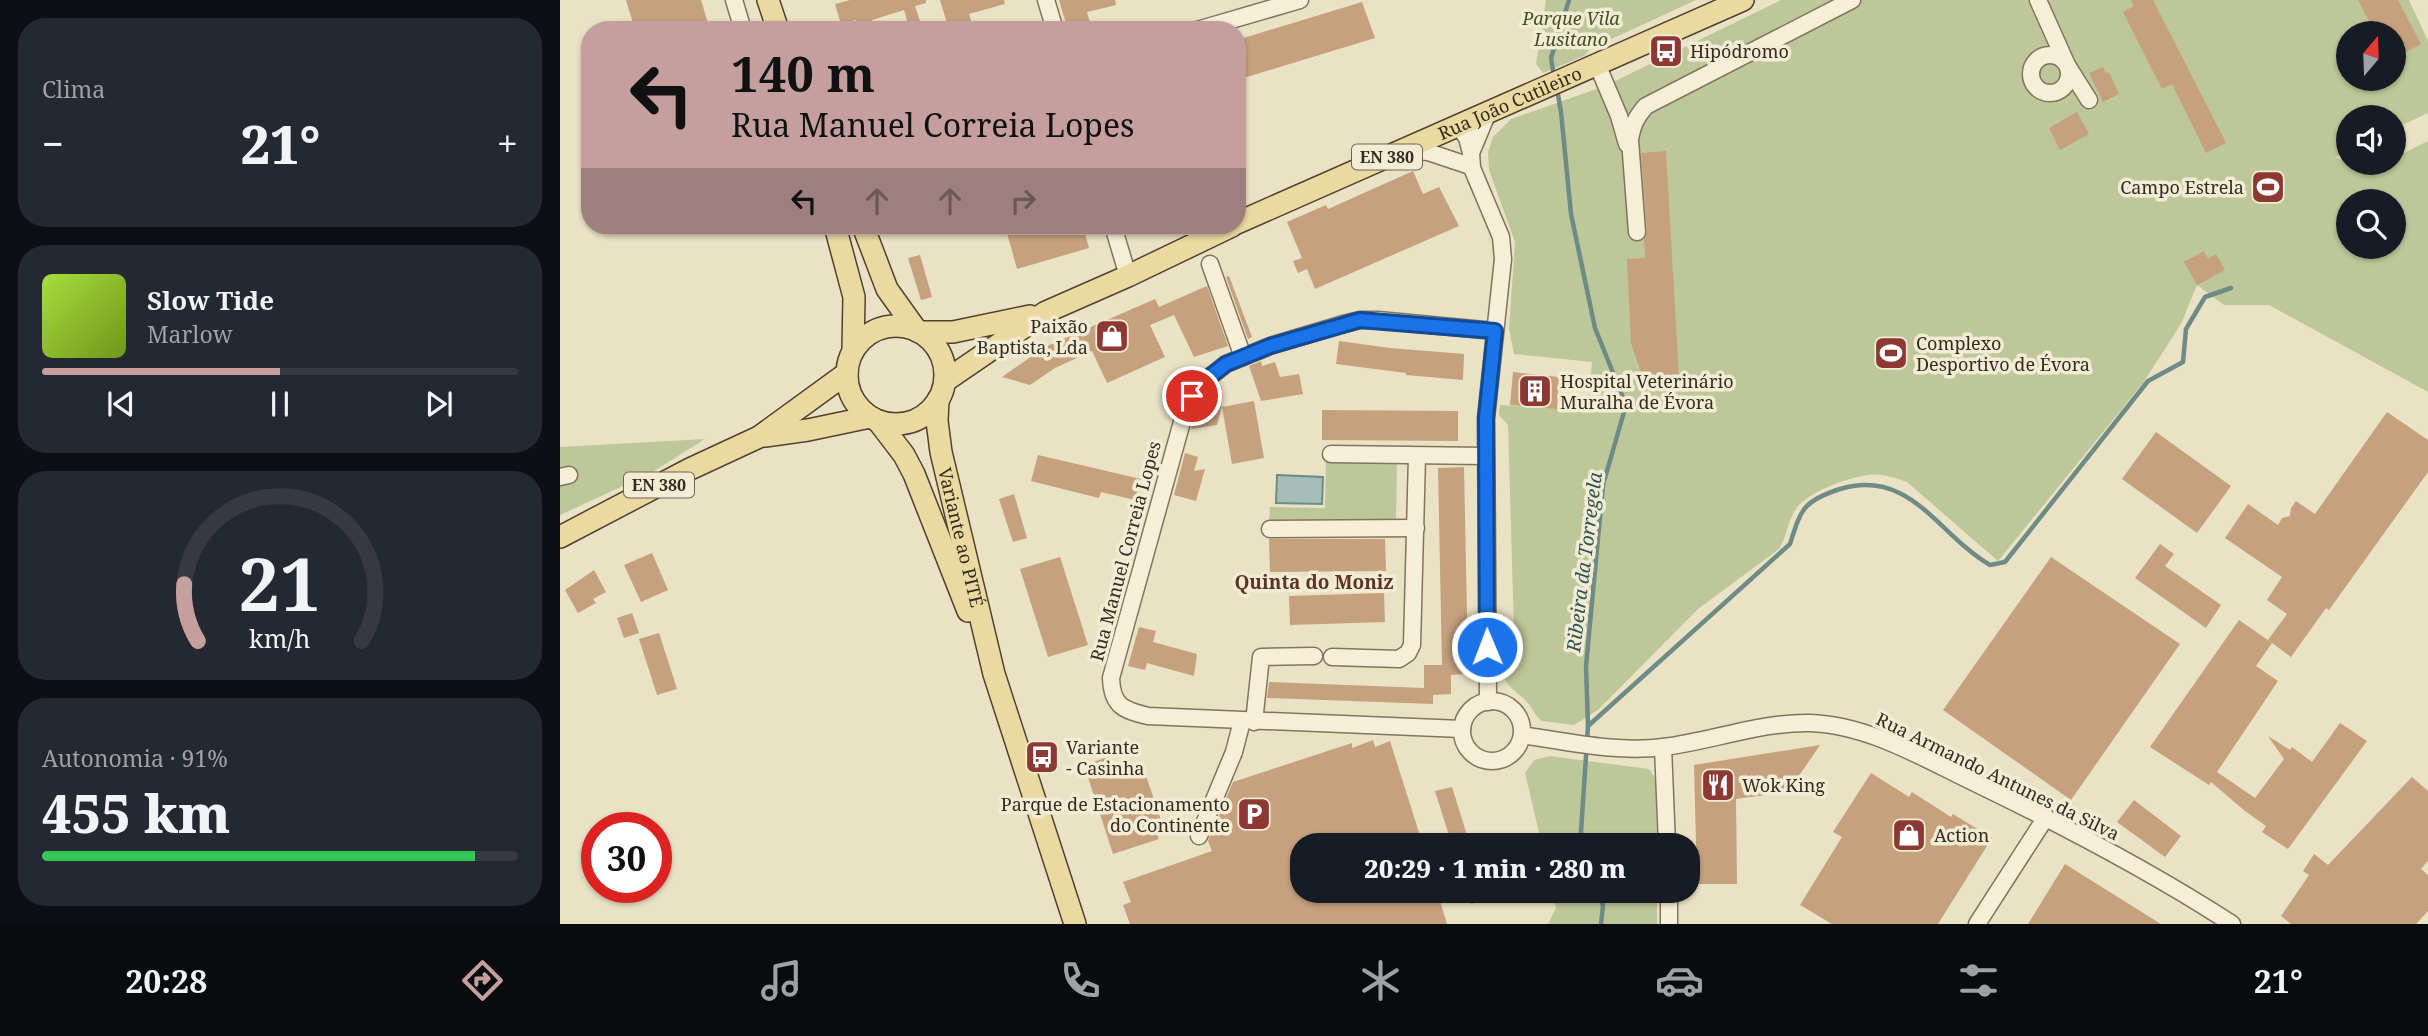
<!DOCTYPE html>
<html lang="pt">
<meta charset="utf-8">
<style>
body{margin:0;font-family:"Noto Serif",serif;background:#242831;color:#f1f3f6;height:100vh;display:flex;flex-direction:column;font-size:26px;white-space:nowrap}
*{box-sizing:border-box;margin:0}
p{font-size:23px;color:#9ea1a6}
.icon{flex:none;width:38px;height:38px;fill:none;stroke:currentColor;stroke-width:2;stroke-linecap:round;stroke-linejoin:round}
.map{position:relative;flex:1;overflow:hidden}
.sheet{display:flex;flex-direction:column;gap:18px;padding:18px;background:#0d0f14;width:560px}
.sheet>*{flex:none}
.top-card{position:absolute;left:21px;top:21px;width:665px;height:214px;border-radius:28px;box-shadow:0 2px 5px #0004;background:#c49f9e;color:#111;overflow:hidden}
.needle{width:46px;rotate:19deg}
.tools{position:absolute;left:1776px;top:21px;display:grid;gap:14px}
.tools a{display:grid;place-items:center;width:70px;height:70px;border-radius:50%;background:#171b24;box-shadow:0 2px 5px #0004;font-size:35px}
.speed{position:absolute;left:21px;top:812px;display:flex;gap:14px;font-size:35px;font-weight:700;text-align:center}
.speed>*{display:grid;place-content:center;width:91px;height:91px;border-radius:50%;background:#171b24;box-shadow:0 2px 5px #0004;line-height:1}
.speed .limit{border:10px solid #d22;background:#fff;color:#111}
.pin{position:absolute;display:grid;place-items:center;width:60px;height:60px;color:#fff;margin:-30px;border:4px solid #fff;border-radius:50%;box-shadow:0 2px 7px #0007}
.me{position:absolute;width:77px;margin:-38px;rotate:359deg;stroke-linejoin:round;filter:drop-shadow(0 0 5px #0008)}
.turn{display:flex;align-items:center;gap:24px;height:147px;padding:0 35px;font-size:32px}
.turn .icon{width:91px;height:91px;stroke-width:2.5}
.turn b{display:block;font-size:49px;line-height:60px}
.lanes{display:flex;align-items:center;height:66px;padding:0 35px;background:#0003;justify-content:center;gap:35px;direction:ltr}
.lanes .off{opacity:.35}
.big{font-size:52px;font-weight:800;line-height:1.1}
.sheet .widget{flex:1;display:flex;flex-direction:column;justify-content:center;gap:10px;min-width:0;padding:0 24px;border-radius:28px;background:#242831}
.sheet .dial{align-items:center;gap:0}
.dial svg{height:182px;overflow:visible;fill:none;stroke:#363941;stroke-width:7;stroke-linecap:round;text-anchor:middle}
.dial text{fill:#f1f3f6;stroke:none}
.song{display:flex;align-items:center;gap:21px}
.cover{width:84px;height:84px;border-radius:10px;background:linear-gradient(135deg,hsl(80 70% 55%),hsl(80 70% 35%))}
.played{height:7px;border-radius:4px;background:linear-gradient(90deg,#c49f9e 50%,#363941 50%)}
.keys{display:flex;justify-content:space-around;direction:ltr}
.heat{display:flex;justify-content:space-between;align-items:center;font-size:38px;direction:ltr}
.charge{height:10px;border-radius:5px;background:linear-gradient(90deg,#34c759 91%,#363941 0)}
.trip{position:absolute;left:730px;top:833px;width:410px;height:70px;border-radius:28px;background:#171b24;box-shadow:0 2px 5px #0004;font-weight:800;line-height:70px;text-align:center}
.dock{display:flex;height:112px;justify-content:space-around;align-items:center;background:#090b0e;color:#9ea1a6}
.dock .icon{width:49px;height:49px}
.dock .current{color:#c49f9e}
.dock b{font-size:32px;color:#f1f3f6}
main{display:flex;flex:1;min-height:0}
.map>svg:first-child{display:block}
.green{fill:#bec79a;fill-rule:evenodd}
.water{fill:#a6beb9;stroke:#6e8b86;stroke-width:2}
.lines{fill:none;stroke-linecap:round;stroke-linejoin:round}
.stream{stroke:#6e8b86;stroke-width:4.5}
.building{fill:#c5a17e}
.minor-casing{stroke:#83745d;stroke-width:19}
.major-casing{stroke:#514230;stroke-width:24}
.minor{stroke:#f6efd7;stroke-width:16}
.major{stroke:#ead9a0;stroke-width:21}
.route-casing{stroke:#114b97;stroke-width:18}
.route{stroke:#1a73e8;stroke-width:12}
.labels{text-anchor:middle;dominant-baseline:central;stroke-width:7;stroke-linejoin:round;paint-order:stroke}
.shield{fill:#f2ecd4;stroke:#6e6555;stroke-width:2}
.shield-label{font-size:16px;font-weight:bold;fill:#352b1f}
.park-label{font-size:18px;font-style:italic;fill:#424f28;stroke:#f2ecd4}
.poi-label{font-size:18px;fill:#352b1f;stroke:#f2ecd4;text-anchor:start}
.street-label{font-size:18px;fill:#352b1f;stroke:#f2ecd4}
.water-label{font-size:19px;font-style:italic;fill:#305353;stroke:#f2ecd4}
.neighbourhood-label{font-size:19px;font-weight:bold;fill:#5d3323;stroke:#f2ecd4}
</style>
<main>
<section class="sheet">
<div class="widget"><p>Clima</p>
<div class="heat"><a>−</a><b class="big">21°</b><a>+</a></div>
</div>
<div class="widget">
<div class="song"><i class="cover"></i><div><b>Slow Tide</b><p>Marlow</p></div></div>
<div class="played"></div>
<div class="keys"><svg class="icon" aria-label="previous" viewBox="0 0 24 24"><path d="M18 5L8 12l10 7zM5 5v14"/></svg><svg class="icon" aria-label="pause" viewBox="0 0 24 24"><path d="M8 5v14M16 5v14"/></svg><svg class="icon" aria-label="next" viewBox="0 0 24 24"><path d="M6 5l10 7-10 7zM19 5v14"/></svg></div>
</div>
<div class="widget dial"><svg viewBox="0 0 100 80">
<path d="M14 69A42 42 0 1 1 86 69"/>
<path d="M14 69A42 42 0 0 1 8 44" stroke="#c49f9e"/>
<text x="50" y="56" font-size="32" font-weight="700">21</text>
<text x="50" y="72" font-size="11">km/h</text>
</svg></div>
<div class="widget"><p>Autonomia · 91%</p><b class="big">455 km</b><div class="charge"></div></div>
</section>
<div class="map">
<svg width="1868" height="924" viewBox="0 0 1868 924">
<rect width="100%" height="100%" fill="#eae2c5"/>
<g class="green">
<path d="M986 0H1136L1030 49 1024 56 983 73 976 64Z"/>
<path d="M1221 0H1849L1868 41V113L1834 129V117H1788V151L1775 157 1805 174 1826 163H1834V158L1868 141V392L1709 305H1664L1637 285 1621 324 1583 383 1438 561 1347 482C1335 478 1322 473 1309 475 1289 477 1247 492 1236 509 1227 521 1227 537 1219 549L1138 609 1038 710 1014 725 982 721C975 716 973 709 967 702 953 686 934 683 954 660V630L948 425 939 415 940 405 1028 410 1032 362 954 354 949 329 955 242 929 170 928 152 933 137 951 119 1045 86ZM1788 33H1834V79H1788ZM1788 201H1834V247H1788Z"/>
<path d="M145 439 91 473 0 515V447Z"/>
<path d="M766 456 837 458 836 523 709 520 710 507 765 508Z"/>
<path d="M990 756 1089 769 1096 779 1097 845H982L965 773 974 760Z"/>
<path d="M992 891H1097V924H988L996 908Z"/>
</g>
<path class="water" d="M717 475 763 477 762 504 716 503Z"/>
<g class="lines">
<g class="stream">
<path d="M994 77 991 58 1009 0"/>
<path d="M997 89 1001 112 1011 214 1035 328 1064 400V412L1043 485 1026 666 1028 726 1021 832 1025 845"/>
<path d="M1028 726 1230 544C1241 509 1243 501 1280 489 1351 468 1378 535 1430 565L1445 562 1588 381 1623 362 1626 329 1645 297 1671 288"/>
<path d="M1039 891 1043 906 1041 924"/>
</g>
</g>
<g class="building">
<path d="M66 0H141L150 30H75Z"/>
<path d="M290 0H366V3L355 6 360 21 348 24 344 10 312 20 314 30H299L296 20 281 24 275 4Z"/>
<path d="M380 0H444L445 4 409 14 414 30H389Z"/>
<path d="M499 0H555L556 5 527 12 532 30H508Z"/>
<path d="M1571 0H1593L1666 143 1646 153 1612 84 1602 89 1563 12 1574 6Z"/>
<path d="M1798 0H1838L1861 44 1834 58V33H1815Z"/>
<path d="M802 2 815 38 677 80V40Z"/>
<path d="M1543 67 1546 73 1549 72 1559 94 1543 102 1529 73Z"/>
<path d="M1517 112 1529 134 1500 150 1489 128Z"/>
<path d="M1106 151 1119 379 1084 381 1071 343 1067 259 1085 258 1084 239 1087 231 1081 153Z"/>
<path d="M853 171 863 194 879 187 899 226 755 289 747 269 738 273 733 261 742 258 727 222 766 205 768 209Z"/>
<path d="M445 226H523L529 248 457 269Z"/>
<path d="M1644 251 1648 259 1656 254 1665 270 1637 285 1624 262Z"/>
<path d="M360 255 372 297 361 300 348 258Z"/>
<path d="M669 276 692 337 688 339 666 277Z"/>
<path d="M647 286 668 346 634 357 614 315 590 325 605 357 547 383 532 351 495 368 470 385 442 377 485 347 595 299 599 307Z"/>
<path d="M779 341 830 348 904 354 903 380 846 375V373L776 364Z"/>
<path d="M701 361 702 366 715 362 720 377 739 374 743 394 701 401 689 366Z"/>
<path d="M953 372 999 377 997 409 950 405Z"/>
<path d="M694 401 704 458 672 464 662 407Z"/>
<path d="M662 406 657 425 631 429 637 410Z"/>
<path d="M762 410 898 411V441L762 440Z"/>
<path d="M1827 412 1868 440V472L1769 610 1766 608 1731 657 1708 640 1727 614 1707 600 1722 577 1665 538 1688 504 1718 525 1722 518 1730 516 1731 508 1736 501 1755 514Z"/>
<path d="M1596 432 1671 486 1637 533 1562 479Z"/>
<path d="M625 453 638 457 634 471 645 469 636 501 614 495Z"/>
<path d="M478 455 581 479 575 500 541 492 539 498 471 481Z"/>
<path d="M904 467 908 664H904V674L891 675V694L873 695V704L707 698 709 682 864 688V665H882L878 468Z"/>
<path d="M454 494 467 538 453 542 439 499Z"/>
<path d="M709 539H825L826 571 710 572Z"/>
<path d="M1600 544 1614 554 1605 566 1661 605 1646 628 1575 578Z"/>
<path d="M92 553 108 590 81 602 64 565Z"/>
<path d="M500 557 528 645 488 657 460 569Z"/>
<path d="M1491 557 1620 644 1511 800 1383 710Z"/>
<path d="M34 570 46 592 33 599 36 603 18 613 5 590Z"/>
<path d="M824 593 825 622 730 625 729 596Z"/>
<path d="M72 613 79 633 64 638 57 618Z"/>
<path d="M1679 620 1712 643 1696 666 1718 681 1657 772 1695 798 1724 759 1708 736 1730 750 1732 747 1752 762 1780 723 1807 741 1728 849 1702 832 1706 826 1685 811 1651 782 1649 785 1590 747Z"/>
<path d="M579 627 596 631 593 642 637 654 634 676 587 663 585 670 568 666Z"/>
<path d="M99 633 117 689 97 695 79 639Z"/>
<path d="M813 740 815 747 830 741 863 845H742V891H877L887 924H570L563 905 571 902 563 882 652 851 648 841 651 834 659 831 655 824 673 782 792 743V748Z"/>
<path d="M1260 745 1228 792 1176 799 1177 884H1137L1134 765Z"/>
<path d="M548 757 553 774 582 764 601 820 593 822 599 839 553 854 524 765Z"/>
<path d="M1311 773 1349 797 1352 792 1391 817 1393 814 1432 838 1378 924H1272L1240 905 1282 837 1273 832Z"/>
<path d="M1852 777 1868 791V861L1861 869 1868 875V911L1856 924H1731L1721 916 1749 875 1743 871 1754 854 1768 865Z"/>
<path d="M892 787 910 845H892L875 791Z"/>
<path d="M1574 800 1621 836 1605 857 1557 822Z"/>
<path d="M1505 864 1601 924H1468Z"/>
<path d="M907 891H943L944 894 911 904Z"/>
</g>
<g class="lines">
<g class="minor-casing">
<g id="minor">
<path d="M174 0 183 30"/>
<path d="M486 0 495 30"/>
<path d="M1478 0 1507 65 1529 100"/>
<path d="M637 30 740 0"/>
<circle cx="1490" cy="74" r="19"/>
<path d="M1037 64 1059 116 1067 144"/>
<path d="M898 125 907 138 911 153 912 168 941 237 943 259 926 418 928 702"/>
<path d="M845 150 868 152 907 165"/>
<path d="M911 153 928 112"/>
<path d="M553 226 568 276"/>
<path d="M1077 232 1070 140C1072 126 1076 117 1086 106L1292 0"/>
<path d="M650 264 683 357"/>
<path d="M771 454 925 456"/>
<path d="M0 477 9 475"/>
<path d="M710 529 856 528"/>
<path d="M772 657 839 659 848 653 852 645 857 456"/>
<circle cx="932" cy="731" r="30"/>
<path d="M694 722 701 657 754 656"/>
<path d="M902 729 588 716C563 710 552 706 551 678L625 411 632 396 643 382 666 364 710 346 783 324 800 320H818L935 331"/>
<path d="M962 735C1009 742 1057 753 1104 747 1153 741 1200 722 1250 723 1308 725 1361 757 1413 782 1502 825 1589 870 1672 924"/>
<path d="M1103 747 1107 845"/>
<path d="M639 836 674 752 682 721"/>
<path d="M1109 924V891"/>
<path d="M1417 924 1486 817"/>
</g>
</g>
<g class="major-casing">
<g id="major">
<path d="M208 0 218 30"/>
<path id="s1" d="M677 223 1183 0"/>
<path d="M275 226 294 297 293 350"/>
<path d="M303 226 327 289 357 331"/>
<circle cx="336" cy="375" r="49"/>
<path d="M360 332H393L470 316"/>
<path d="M385 381 486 312 568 276 672 226"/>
<path id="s2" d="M378 400 377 421 381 452 434 674 515 924"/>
<path d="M318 421 344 455 354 474 408 611"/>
<path d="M205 436 248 430 310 417"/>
<path d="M0 537 130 469 199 437 287 373"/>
</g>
</g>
<use href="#minor" class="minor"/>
<use href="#major" class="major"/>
</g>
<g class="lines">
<g class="route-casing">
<path id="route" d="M632 396 643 382 666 364 710 346 800 320 935 331 926 418 927 647"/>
</g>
<use href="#route" class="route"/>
</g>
<defs>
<g id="bus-square" transform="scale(1.75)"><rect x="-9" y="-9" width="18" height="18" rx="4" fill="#8d3832" stroke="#f2ecd4"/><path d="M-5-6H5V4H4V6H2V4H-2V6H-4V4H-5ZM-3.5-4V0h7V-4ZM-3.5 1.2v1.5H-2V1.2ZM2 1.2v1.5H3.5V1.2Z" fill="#fff"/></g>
<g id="stadium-square" transform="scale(1.75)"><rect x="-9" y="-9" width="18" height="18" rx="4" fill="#8d3832" stroke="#f2ecd4"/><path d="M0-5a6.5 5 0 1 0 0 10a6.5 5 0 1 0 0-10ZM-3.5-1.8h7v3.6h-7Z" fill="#fff"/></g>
<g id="shop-square" transform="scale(1.75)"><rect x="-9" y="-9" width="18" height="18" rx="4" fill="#8d3832" stroke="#f2ecd4"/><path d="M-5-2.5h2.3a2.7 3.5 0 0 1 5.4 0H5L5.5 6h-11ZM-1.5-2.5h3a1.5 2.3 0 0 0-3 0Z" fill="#fff"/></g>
<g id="building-square" transform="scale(1.75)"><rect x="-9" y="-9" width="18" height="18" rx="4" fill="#8d3832" stroke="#f2ecd4"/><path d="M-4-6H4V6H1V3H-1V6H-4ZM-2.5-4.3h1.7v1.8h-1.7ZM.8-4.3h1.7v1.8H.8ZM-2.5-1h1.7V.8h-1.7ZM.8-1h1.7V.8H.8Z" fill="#fff"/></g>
<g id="restaurant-square" transform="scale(1.75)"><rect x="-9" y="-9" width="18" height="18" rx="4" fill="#8d3832" stroke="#f2ecd4"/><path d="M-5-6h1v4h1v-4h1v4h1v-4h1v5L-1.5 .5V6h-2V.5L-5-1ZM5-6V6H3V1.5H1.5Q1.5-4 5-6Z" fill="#fff"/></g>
<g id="parking-square" transform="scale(1.75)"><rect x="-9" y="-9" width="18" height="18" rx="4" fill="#8d3832" stroke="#f2ecd4"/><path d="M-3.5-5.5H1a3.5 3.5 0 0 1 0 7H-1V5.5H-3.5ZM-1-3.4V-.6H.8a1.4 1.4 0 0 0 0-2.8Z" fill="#fff"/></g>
</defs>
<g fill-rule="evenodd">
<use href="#bus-square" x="1106" y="51"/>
<use href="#stadium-square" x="1708" y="187"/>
<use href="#shop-square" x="552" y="336"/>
<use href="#stadium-square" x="1331" y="353"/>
<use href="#building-square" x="975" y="391"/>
<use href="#bus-square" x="482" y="757"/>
<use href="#restaurant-square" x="1158" y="785"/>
<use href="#parking-square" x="694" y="814"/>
<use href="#shop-square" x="1349" y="835"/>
</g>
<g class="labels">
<g class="shield">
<rect x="792" y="144.5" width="70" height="25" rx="5"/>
<rect x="64" y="472.5" width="70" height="25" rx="5"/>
</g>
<g class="shield-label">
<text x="827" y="157">EN 380</text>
<text x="99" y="485">EN 380</text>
</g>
<g class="park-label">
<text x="1011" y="18">Parque Vila<tspan x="1011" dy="21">Lusitano</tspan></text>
</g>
<g class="poi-label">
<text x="1130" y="51">Hipódromo</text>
<text x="1684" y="187" text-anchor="end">Campo Estrela</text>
<text x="528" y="326" text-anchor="end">Paixão<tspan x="528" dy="21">Baptista, Lda</tspan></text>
<text x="1356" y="343">Complexo<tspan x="1356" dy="21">Desportivo de Évora</tspan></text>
<text x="1000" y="381">Hospital Veterinário<tspan x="1000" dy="21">Muralha de Évora</tspan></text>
<text x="506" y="747">Variante<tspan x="506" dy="21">- Casinha</tspan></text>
<text x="1182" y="785">Wok King</text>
<text x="670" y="804" text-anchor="end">Parque de Estacionamento<tspan x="670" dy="21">do Continente</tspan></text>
<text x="1374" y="835">Action</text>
</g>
<g class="street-label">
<text stroke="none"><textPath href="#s1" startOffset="298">Rua João Cutileiro</textPath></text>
<text stroke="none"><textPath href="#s2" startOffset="140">Variante ao PITÉ</textPath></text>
<text transform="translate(565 551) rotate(-75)">Rua Manuel Correia Lopes</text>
<text transform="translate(1438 776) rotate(26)">Rua Armando Antunes da Silva</text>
</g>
<g class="water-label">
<text transform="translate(1024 562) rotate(-83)">Ribeira da Torregela</text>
</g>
<g class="neighbourhood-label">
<text x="754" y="582">Quinta do Moniz</text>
</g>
</g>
</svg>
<div class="tools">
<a><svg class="needle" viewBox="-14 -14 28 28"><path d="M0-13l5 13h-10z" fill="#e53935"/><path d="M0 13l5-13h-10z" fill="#9ea1a6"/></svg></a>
<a><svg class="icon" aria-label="sound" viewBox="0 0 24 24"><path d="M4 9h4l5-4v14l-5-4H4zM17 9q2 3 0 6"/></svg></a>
<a><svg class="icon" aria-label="search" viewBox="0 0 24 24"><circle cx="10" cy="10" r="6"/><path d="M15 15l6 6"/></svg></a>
</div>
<div class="speed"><div class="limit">30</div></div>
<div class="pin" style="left:632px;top:396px;background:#d93025"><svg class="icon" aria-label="arrive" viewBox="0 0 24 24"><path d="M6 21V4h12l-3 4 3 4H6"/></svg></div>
<svg class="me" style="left:927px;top:647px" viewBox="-20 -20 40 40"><circle r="17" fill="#1a73e8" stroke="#fff" stroke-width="3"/><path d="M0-11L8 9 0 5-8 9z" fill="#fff"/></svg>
<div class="trip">20:29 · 1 min · 280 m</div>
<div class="top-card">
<div class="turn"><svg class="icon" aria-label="left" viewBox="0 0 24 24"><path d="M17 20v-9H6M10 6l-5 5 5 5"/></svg><div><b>140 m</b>Rua Manuel Correia Lopes</div></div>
<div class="lanes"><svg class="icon" aria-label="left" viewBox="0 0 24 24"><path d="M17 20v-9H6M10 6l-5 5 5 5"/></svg><svg class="icon off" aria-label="ahead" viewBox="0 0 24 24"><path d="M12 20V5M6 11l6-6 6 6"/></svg><svg class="icon off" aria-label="ahead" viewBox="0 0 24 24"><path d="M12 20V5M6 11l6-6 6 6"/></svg><svg class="icon off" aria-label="right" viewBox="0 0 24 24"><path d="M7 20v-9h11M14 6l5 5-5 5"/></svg></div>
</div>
</div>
</main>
<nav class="dock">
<b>20:28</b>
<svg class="icon current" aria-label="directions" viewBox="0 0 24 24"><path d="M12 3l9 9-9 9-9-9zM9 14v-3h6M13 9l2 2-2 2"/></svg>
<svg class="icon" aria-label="music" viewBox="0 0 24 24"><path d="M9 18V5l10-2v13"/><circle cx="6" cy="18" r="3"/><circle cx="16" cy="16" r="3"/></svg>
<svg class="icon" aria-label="phone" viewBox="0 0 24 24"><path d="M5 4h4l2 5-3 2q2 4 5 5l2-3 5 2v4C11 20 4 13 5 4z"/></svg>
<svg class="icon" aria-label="climate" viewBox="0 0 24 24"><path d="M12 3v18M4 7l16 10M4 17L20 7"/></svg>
<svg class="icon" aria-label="car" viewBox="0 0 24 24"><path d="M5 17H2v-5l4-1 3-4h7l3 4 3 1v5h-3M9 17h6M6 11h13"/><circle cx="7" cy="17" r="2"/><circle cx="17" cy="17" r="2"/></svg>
<svg class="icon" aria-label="filters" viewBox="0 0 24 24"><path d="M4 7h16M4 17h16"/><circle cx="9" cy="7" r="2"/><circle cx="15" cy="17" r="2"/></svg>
<b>21°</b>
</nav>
